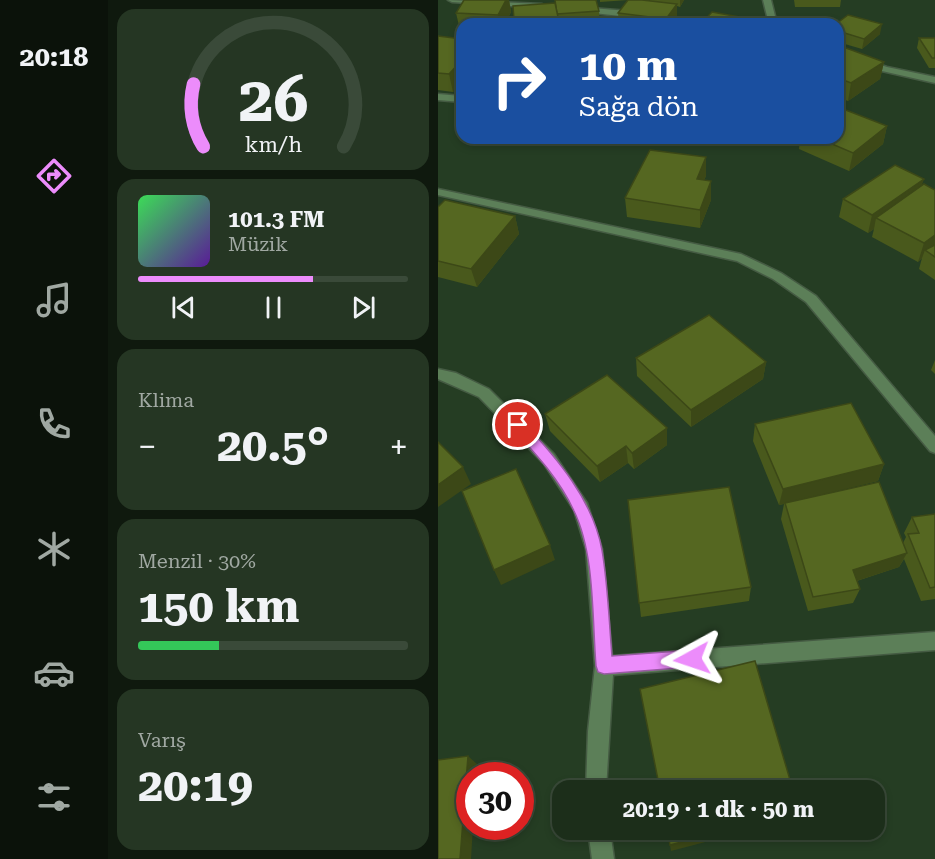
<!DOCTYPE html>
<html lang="tr">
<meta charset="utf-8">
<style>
body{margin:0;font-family:"Roboto Serif",serif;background:#253623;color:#f1f3f6;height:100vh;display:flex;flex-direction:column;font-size:22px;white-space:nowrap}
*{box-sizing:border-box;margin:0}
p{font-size:20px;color:#a0a8a2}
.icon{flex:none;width:33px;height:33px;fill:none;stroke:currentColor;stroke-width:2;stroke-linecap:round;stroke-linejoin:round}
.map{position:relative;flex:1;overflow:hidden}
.drawer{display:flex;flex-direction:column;gap:9px;padding:9px;background:#0f190e;width:330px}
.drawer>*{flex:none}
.guide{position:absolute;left:18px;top:18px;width:388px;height:126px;border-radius:18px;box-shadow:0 3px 9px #0003,0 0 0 2px #3a4a39;background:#1a4fa0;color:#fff;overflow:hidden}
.speed{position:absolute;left:18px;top:762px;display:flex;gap:12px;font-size:30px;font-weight:700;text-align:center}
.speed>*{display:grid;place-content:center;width:78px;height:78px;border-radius:50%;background:#1c2e1a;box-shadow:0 3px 9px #0003,0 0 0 2px #3a4a39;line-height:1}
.speed .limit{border:9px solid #d22;background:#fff;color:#111}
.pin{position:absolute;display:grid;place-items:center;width:51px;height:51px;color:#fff;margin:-26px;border:3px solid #fff;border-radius:50%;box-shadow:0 2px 6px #0007}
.me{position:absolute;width:66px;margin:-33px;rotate:265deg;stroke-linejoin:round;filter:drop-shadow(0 0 4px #0008)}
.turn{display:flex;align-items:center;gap:21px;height:126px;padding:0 24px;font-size:27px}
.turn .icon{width:78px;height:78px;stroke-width:2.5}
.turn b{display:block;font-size:42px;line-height:51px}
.big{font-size:45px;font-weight:700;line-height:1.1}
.drawer .widget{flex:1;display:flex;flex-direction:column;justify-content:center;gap:9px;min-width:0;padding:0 21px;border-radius:18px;background:#253623}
.drawer .dial{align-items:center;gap:0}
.dial svg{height:156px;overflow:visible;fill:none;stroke:#3a4a39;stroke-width:7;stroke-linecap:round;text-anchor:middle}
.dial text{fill:#f1f3f6;stroke:none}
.song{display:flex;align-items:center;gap:18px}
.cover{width:72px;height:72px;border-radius:9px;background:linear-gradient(135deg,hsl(130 70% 55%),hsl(270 70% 35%))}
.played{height:6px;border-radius:3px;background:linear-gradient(90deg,#ec8cfb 65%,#3a4a39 65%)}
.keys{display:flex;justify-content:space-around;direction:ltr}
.heat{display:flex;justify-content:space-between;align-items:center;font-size:33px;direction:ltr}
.charge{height:9px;border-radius:4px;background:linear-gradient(90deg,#34c759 30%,#3a4a39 0)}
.trip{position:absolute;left:114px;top:780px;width:333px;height:60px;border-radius:18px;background:#1c2e1a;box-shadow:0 3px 9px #0003,0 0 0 2px #3a4a39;font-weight:700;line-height:60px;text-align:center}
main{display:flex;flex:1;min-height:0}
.tab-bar{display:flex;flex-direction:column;width:108px;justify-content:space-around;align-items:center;background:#0b120a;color:#a0a8a2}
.tab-bar .icon{width:42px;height:42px}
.tab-bar .selected{color:#ec8cfb}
.tab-bar b{font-size:27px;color:#f1f3f6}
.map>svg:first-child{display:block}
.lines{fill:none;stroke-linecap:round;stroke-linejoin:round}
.minor-casing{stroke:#455b43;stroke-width:3}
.minor{fill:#5c7f58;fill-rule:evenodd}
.wall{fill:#49591c}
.shaded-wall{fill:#3c4817}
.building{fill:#556721;stroke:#3c4817;stroke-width:1.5}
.route{fill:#ec8cfb;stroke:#995ba3;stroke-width:1.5}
</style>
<main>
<nav class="tab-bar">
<b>20:18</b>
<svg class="icon selected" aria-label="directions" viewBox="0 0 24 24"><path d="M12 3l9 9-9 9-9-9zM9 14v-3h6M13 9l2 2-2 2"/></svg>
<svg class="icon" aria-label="music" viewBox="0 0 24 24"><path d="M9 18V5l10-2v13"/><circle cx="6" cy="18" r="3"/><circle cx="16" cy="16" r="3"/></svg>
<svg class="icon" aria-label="phone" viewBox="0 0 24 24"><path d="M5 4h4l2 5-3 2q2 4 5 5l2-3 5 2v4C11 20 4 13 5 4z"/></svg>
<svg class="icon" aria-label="climate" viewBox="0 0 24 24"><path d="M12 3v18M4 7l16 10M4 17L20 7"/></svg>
<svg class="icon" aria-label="car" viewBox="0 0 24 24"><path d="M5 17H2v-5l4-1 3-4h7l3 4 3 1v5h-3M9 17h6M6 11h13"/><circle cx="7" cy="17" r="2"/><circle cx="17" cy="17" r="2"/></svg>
<svg class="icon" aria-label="filters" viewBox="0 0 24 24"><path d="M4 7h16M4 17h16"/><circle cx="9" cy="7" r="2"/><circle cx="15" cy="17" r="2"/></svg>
</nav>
<section class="drawer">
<div class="widget dial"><svg viewBox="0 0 100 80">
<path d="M14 69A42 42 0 1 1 86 69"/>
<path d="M14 69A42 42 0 0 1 9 37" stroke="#ec8cfb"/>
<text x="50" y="56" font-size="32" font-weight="700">26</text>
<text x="50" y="72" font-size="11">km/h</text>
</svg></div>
<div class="widget">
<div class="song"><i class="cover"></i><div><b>101.3 FM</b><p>Müzik</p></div></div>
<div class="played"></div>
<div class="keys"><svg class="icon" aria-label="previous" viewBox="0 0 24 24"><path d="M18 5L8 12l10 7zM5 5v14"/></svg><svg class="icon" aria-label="pause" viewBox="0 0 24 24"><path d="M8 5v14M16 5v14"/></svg><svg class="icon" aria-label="next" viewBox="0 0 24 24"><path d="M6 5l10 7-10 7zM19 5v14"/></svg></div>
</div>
<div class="widget"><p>Klima</p>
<div class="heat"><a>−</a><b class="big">20.5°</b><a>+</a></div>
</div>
<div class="widget"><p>Menzil · 30%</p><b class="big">150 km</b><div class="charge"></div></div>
<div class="widget"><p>Varış</p><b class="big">20:19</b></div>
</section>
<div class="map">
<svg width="497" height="859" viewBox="0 0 497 859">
<rect width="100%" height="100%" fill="#253d23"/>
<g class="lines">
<g class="minor-casing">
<g id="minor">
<path d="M10 0 104 4 108 6 104 8 14 2Z"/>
<path d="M325 0H333L339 24H331Z"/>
<path d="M140 7 204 12 276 24H255L137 11 136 9Z"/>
<path d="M400 51 449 67 497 77V83L444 71 400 57Z"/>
<path d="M0 94 24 96V102L0 100Z"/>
<path d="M0 189 303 254 343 273 378 296 497 436V453L492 451 368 302 335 279 299 261 0 195Z"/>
<path d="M0 369 18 373 51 389 116 454 149 503 164 549 174 656 497 632V650L175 675 168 790H148L150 731 157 666 148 549 136 510 106 464 41 397 0 379Z"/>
<path d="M150 830H172L176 859H154Z"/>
</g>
</g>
<use href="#minor" class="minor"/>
</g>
<g class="wall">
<path d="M26 0H71L73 12 67 24H24V30H22L18 13Z"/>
<path d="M162 0H204L212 1V0H246L242 7 239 6V21L237 24H181L180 13 190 0 162 2Z"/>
<path d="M356 0H403L402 7H357Z"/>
<path d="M75 6 161 11 162 24H121L120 22 121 24H77Z"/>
<path d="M400 24 442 34 424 49 400 42Z"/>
<path d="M0 36 24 39V82L15 92 0 90Z"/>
<path d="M481 38H497V68H491L479 48Z"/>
<path d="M400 45 446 62 442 79 410 101 400 97Z"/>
<path d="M449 126 445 144 411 171 361 149 362 138H400Z"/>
<path d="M268 176 266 180 273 200 262 228 189 217 187 198Z"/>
<path d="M484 185 497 190V280L481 269 484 258 480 262 434 237 436 229 430 233 401 217 405 199Z"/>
<path d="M0 207 77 216 81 234 39 287 0 277Z"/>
<path d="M198 358 328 362 325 379 253 427 199 376Z"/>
<path d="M497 360V374L493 370Z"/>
<path d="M107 414 229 445 196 469 190 463 162 482 112 431Z"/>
<path d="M317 424 446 464 440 481 372 497 465 543 468 537 466 533 474 517 497 514V599L483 601 466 559 461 567 419 581 422 589 415 603 370 611 343 519 346 504 341 505 315 441Z"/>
<path d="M190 500 313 587 311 601 203 617Z"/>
</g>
<g class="shaded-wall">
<path d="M68 0H71L73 12 67 24H62L60 15Z"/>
<path d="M242 0H246L242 7Z"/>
<path d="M239 4V21L237 24H229L228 19Z"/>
<path d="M444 24 442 34 424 49 426 39Z"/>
<path d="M24 60V82L15 92 11 74Z"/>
<path d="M446 62 442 79 410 101 413 83Z"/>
<path d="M449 126 445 144 411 171 415 153Z"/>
<path d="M268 157V176L258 197 259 179Z"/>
<path d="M486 179 480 197 438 218 436 229 430 233 434 215Z"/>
<path d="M273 181V200L262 228V210Z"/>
<path d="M77 216 81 234 39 287 33 269Z"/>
<path d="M497 235V248L487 250 484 258 480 262 486 243Z"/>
<path d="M328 362 325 379 253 427V410Z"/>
<path d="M229 428V445L196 469 194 453Z"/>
<path d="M188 446 190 463 162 482 159 466Z"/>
<path d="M446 464 440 481 341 505 345 489Z"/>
<path d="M25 467 33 484 0 507V485Z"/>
<path d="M112 545 117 560 63 585 56 570Z"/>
<path d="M469 553 461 567 409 584 415 570Z"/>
<path d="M30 756 40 765 39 776H32V826H35L33 859H22Z"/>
<path d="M289 830H313L233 851 232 845Z"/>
</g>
<g class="building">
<path d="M26 0H68L60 15 18 13Z"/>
<path d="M117 0H158L161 11 119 14Z"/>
<path d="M190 0H204L239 4 228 19 180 13Z"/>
<path d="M117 3 120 17 76 20 75 6Z"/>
<path d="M274 12 318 20 314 24H263Z"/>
<path d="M410 15 444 24 426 39 400 31V24H398Z"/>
<path d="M0 36 24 39V60L11 74 0 73Z"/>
<path d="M481 38H497V58H494Z"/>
<path d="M400 45 446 62 413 83 400 78Z"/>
<path d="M400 107 449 126 415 153 380 138H400Z"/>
<path d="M212 150 268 157 259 179 273 181 262 210 187 198Z"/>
<path d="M457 165 486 179 434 215 405 199Z"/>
<path d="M486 184 497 190V235L486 243 438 218Z"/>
<path d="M7 200 77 216 33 269 0 261V207Z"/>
<path d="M497 245V257L487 250Z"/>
<path d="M271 315 328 362 253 410 198 358Z"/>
<path d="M169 375 229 428 194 453 188 446 159 466 107 414Z"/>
<path d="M413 403 446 464 345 489 317 424Z"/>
<path d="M0 442 25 467 0 485Z"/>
<path d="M78 469 112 545 56 570 24 491Z"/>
<path d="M441 482 469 553 415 570 422 589 375 597 347 503Z"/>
<path d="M291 487 313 587 201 603 190 500Z"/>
<path d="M497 514V587L492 588 470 534 481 533 474 517Z"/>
<path d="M317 661 355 790H222L202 689Z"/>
<path d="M30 756 22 859H0V760Z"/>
<path d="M229 830H289L232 845Z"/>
</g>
<path class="route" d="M80 420 85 422C119 458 155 500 164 550 170 585 171 621 174 656L254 650 260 653 263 659 260 665 254 667 166 674 160 672 158 666C154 618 157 554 136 511 122 480 98 454 75 429L73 425Z"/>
</svg>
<div class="speed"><div class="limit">30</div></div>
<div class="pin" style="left:80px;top:425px;background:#d93025"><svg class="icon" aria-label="arrive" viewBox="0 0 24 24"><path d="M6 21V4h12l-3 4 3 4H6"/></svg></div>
<svg class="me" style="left:254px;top:659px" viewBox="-20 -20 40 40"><path d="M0-17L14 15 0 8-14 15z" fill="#ec8cfb" stroke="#fff" stroke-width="4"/></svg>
<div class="trip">20:19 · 1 dk · 50 m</div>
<div class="guide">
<div class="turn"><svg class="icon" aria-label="right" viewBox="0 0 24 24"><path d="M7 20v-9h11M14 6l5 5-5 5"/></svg><div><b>10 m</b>Sağa dön</div></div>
</div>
</div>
</main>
